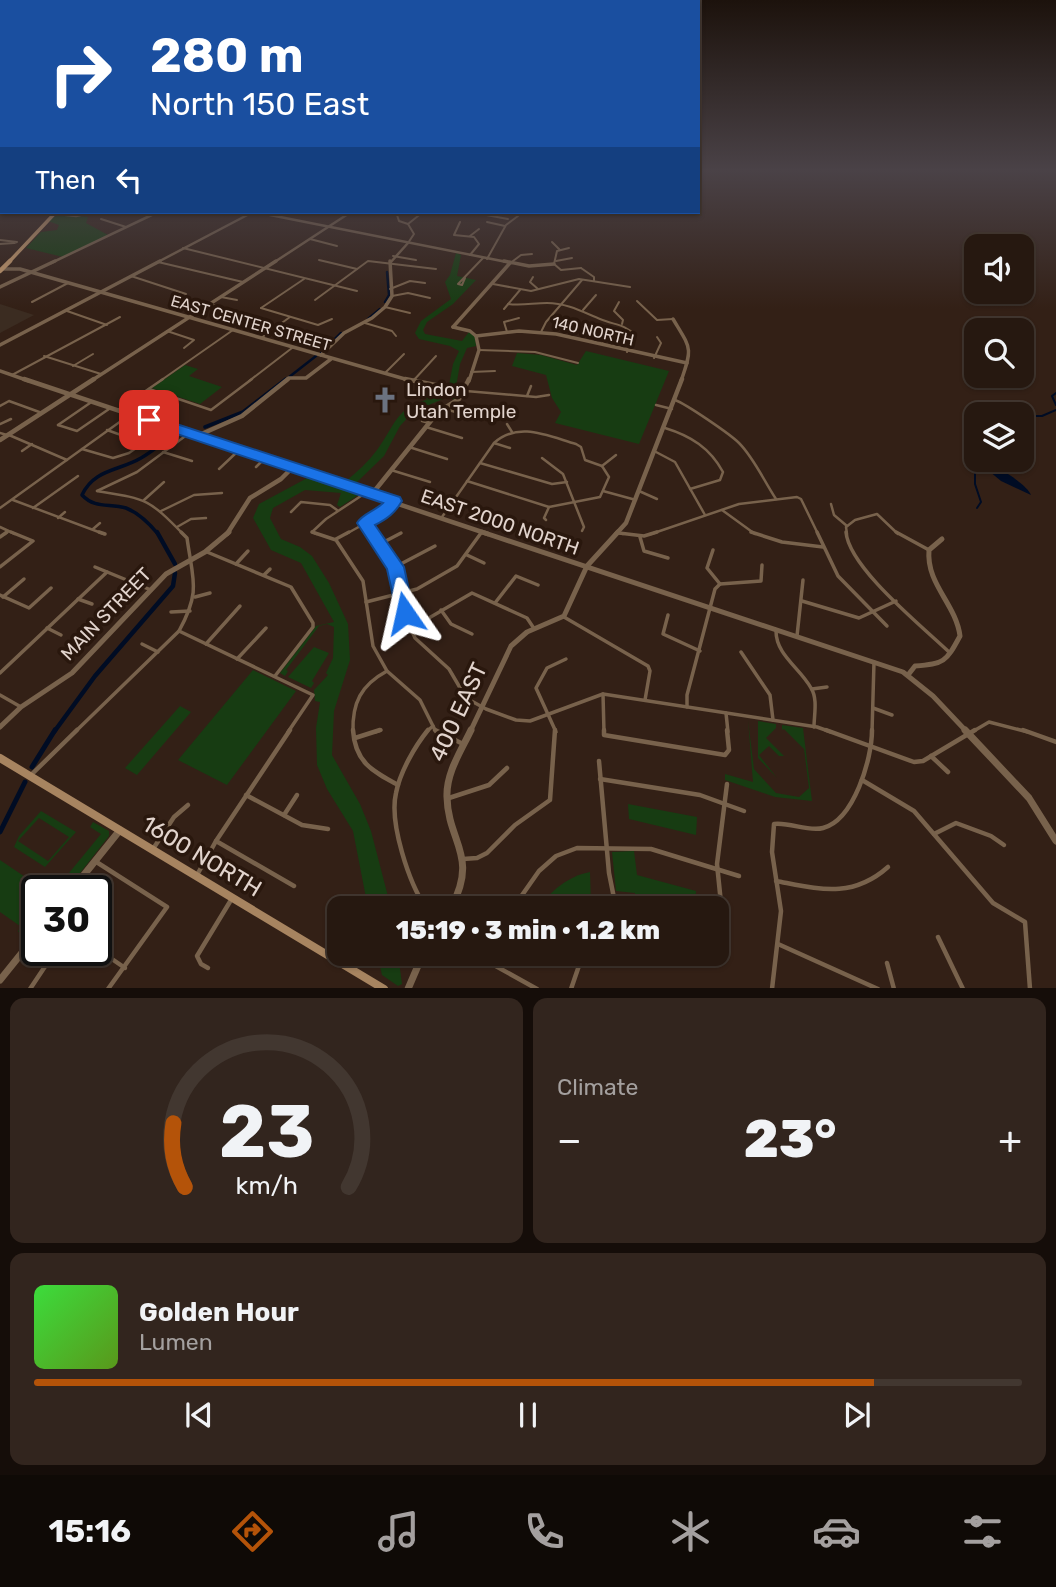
<!DOCTYPE html>
<meta charset="utf-8">
<style>
body{margin:0;font-family:Rubik,sans-serif;background:#32251e;color:#f1f3f6;height:100vh;display:flex;flex-direction:column;font-size:26px;white-space:nowrap}
*{box-sizing:border-box;margin:0}
p{font-size:23px;color:#a4a09f}
.icon{flex:none;width:38px;height:38px;fill:none;stroke:currentColor;stroke-width:2;stroke-linecap:round;stroke-linejoin:round}
.map{position:relative;height:988px;overflow:hidden}
.sheet{display:flex;flex-direction:column;gap:10px;padding:10px;background:#150d09;flex:1}
.sheet>*{flex:none}
.hud{position:absolute;left:0px;top:0px;width:700px;height:214px;box-shadow:0 2px 5px #0004,0 0 0 2px #423730;background:#1a4fa0;color:#fff;overflow:hidden}
.buttons{position:absolute;left:964px;top:234px;display:grid;gap:14px}
.buttons a{display:grid;place-items:center;width:70px;height:70px;border-radius:14px;background:#261810;box-shadow:0 2px 5px #0004,0 0 0 2px #423730;font-size:35px}
.speed{position:absolute;left:21px;top:875px;display:flex;gap:14px;font-size:35px;font-weight:700;text-align:center}
.speed>*{display:grid;place-content:center;width:91px;height:91px;border-radius:50%;background:#261810;box-shadow:0 2px 5px #0004,0 0 0 2px #423730;line-height:1}
.speed .limit{border:4px solid #111;border-radius:10px;background:#fff;color:#111}
.pin{position:absolute;display:grid;place-items:center;width:60px;height:60px;color:#fff;margin:-30px;border-radius:14px;box-shadow:0 4px 10px #0006}
.me{position:absolute;width:77px;margin:-38px;rotate:349deg;stroke-linejoin:round;filter:drop-shadow(0 0 5px #0008)}
.turn{display:flex;align-items:center;gap:24px;height:147px;padding:0 35px;font-size:32px}
.turn .icon{width:91px;height:91px;stroke-width:2.5}
.turn b{display:block;font-size:49px;line-height:60px}
.then{display:flex;align-items:center;height:66px;padding:0 35px;background:#0003;gap:14px;font-size:26px}
.big{font-size:52px;font-weight:800;line-height:1.1}
.sheet .card{flex:1;display:flex;flex-direction:column;justify-content:center;gap:10px;min-width:0;padding:0 24px;border-radius:14px;background:#32251e}
.sheet .dial{align-items:center;gap:0}
.dial svg{height:182px;overflow:visible;fill:none;stroke:#423730;stroke-width:7;stroke-linecap:round;text-anchor:middle}
.dial text{fill:#f1f3f6;stroke:none}
.song{display:flex;align-items:center;gap:21px}
.cover{width:84px;height:84px;border-radius:10px;background:linear-gradient(135deg,hsl(120 70% 55%),hsl(90 70% 35%))}
.played{height:7px;border-radius:4px;background:linear-gradient(90deg,#b45309 85%,#423730 85%)}
.keys{display:flex;justify-content:space-around;direction:ltr}
.heat{display:flex;justify-content:space-between;align-items:center;font-size:38px;direction:ltr}
.sheet .tiles{flex:1;display:grid;gap:10px;grid-template-columns:1fr 1fr}
.card:last-child{grid-column:span 2}
.trip{position:absolute;left:327px;top:896px;width:402px;height:70px;border-radius:14px;background:#261810;box-shadow:0 2px 5px #0004,0 0 0 2px #423730;font-weight:800;line-height:70px;text-align:center}
.menu{display:flex;height:112px;justify-content:space-around;align-items:center;background:#0f0a06;color:#a4a09f}
.menu .icon{width:49px;height:49px}
.menu .selected{color:#b45309}
.menu b{font-size:32px;color:#f1f3f6}
.map>svg:first-child{display:block}
.commercial{fill:#3b2c21}
.green{fill:#173c12;fill-rule:evenodd}
.water{fill:#000c24}
.lines{fill:none;stroke-linecap:round;stroke-linejoin:round}
.stream{stroke:#000c24;stroke-width:2}
.canal-far3{stroke:#000c24;stroke-width:2.5}
.canal-far2{stroke:#000c24;stroke-width:3.5}
.canal-far1{stroke:#000c24;stroke-width:4.5}
.canal{stroke:#000c24;stroke-width:5}
.minor-far3{stroke:#78624c;stroke-width:2}
.minor-far2{stroke:#78624c;stroke-width:2.5}
.minor-far1{stroke:#78624c;stroke-width:3.5}
.minor{stroke:#78624c;stroke-width:4.5}
.tertiary-far4{stroke:#78624c;stroke-width:2.5}
.tertiary-far3{stroke:#78624c;stroke-width:3.5}
.tertiary-far2{stroke:#78624c;stroke-width:4.5}
.tertiary-far1{stroke:#78624c;stroke-width:5}
.tertiary{stroke:#78624c;stroke-width:7}
.secondary{stroke:#a78460;stroke-width:8}
.primary-far1{stroke:#cb9e6f;stroke-width:3.5}
.primary{stroke:#cb9e6f;stroke-width:4.5}
.route{fill:#1a73e8;stroke:#114b97;stroke-width:2}
.labels{text-anchor:middle;dominant-baseline:central;stroke-width:7;stroke-linejoin:round;paint-order:stroke}
.far-street-label{font-size:16px;fill:#e2d4cd;stroke:#29170d}
.poi-label{font-size:19px;fill:#e2d4cd;stroke:#29170d;text-anchor:start}
.street-label{font-size:19px;fill:#e2d4cd;stroke:#29170d}
.near-street-label{font-size:23px;fill:#e2d4cd;stroke:#29170d}
</style>
<div class="map">
<svg width="1056" height="989" viewBox="0 0 1056 989">
<rect width="100%" height="100%" fill="#332016"/>
<path class="commercial" d="M0 304 34 315 0 333Z"/>
<g class="green">
<path d="M59 214 88 217 86 223 108 235 63 257 26 248 41 232 57 230 59 225 48 221Z"/>
<path d="M456 253 461 255 457 276 476 280 453 304 427 322 423 330 425 334 462 341 469 332 475 336 476 346 467 348 460 364 456 387 449 385 453 364 459 351 450 346 419 339 415 333 421 321 451 299 445 282 450 275Z"/>
<path d="M586 351 669 371 639 444 555 423 561 412 552 398 546 375 512 366 517 353 541 355 577 365Z"/>
<path d="M185 365 198 369 189 376 222 387 200 404 152 388Z"/>
<path d="M430 387 437 390 435 396 445 388 462 392 455 400 448 397 414 411 400 426 384 456 355 484 346 481C357 472 368 462 377 450 396 424 396 407 430 399H421V388Z"/>
<path d="M311 476 360 494 340 507 337 505 341 493 305 490 273 508 270 518 281 539 300 547 312 556 329 583 348 624 350 660 334 711 332 755 360 804 371 831 391 908H368L353 831 327 789 317 765 316 728 320 702 315 701 314 690 328 675 326 673 333 658 334 627 327 624 319 626 286 670 288 671 285 676 280 673 316 626 334 622 301 563 271 550 253 518 259 504Z"/>
<path d="M314 647 329 653 312 681 314 683 311 688 288 677Z"/>
<path d="M253 670 296 691 227 785 178 760Z"/>
<path d="M180 706 191 712 137 775 125 768Z"/>
<path d="M748 720 754 769 776 793 799 797 809 788 804 749 784 729 782 730V725L803 728 812 801 775 797 725 780V774L753 782Z"/>
<path d="M758 721 776 724V728L766 738 784 756H779L769 746 759 755 777 778 758 758Z"/>
<path d="M628 804 697 817 696 835 629 819Z"/>
<path d="M41 811 76 832 45 867 14 847 19 836ZM39 818 69 837 48 861 18 841Z"/>
<path d="M93 822 109 831V836L66 891H37V927L30 935 24 931 18 932 20 926 0 912V860L40 887 45 884 55 890 101 834 90 827Z"/>
<path d="M634 851 637 875 696 891 695 908H674L635 900V893L616 891 612 852Z"/>
<path d="M590 872 591 906 588 908H538C551 891 568 876 590 872Z"/>
<path d="M377 954H398L402 984 398 986 382 975Z"/>
</g>
<path class="water" d="M977 461C990 460 1027 484 1031 495L1001 481Z"/>
<g class="lines">
<g class="stream">
<path d="M1056 393 1052 396 1056 405"/>
<path d="M1022 416H1042L1056 410"/>
<path d="M990 464 991 460"/>
<path d="M977 508 981 502 975 484V464L979 463"/>
</g>
<g class="canal-far3">
<path d="M385 302 389 295 387 272"/>
<path d="M368 319 380 309"/>
<path d="M321 353 341 333"/>
<path d="M284 381 316 356"/>
</g>
<g class="canal-far2">
<path d="M205 427 243 412 286 379"/>
<path d="M158 534C149 523 139 513 126 508 109 503 95 509 82 495 94 469 119 471 141 458 154 451 165 440 177 432"/>
</g>
<g class="canal-far1">
<path d="M157 532 175 564"/>
<path d="M54 732 95 676 173 586 175 573"/>
</g>
<g class="canal">
<path d="M32 767 55 730"/>
<path d="M0 832 25 782"/>
</g>
<g class="minor-far3">
<path d="M367 212 378 214"/>
<path d="M396 212 399 221 408 224"/>
<path d="M470 212 508 219"/>
<path d="M101 219 126 227"/>
<path d="M460 222 454 235 474 237 479 244 470 255"/>
<path d="M487 222 505 226"/>
<path d="M408 224 414 234 408 243"/>
<path d="M408 224 423 212"/>
<path d="M470 236 479 229"/>
<path d="M310 239 337 246"/>
<path d="M0 240 17 242 14 243"/>
<path d="M552 242 560 250"/>
<path d="M0 244 14 243"/>
<path d="M183 248 357 291"/>
<path d="M569 248 557 251 554 264 561 270 581 268"/>
<path d="M393 256 416 260"/>
<path d="M487 259 506 225 518 216 513 212"/>
<path d="M319 260 357 269"/>
<path d="M513 261 521 255 532 254"/>
<path d="M556 261 572 258"/>
<path d="M158 262 243 282"/>
<path d="M581 268 594 277V281"/>
<path d="M131 276 186 294"/>
<path d="M533 277 530 282 538 289"/>
<path d="M465 278 462 285 458 284 483 258"/>
<path d="M493 284 531 291 579 279 630 287"/>
<path d="M390 289 410 281 425 283"/>
<path d="M392 296 408 293 430 298"/>
<path d="M221 297 237 300"/>
<path d="M315 300 368 261 436 269"/>
<path d="M637 301 657 320 673 319"/>
<path d="M32 302 68 283"/>
<path d="M619 302 614 311 623 320 622 324"/>
<path d="M210 304 224 309"/>
<path d="M508 304C522 306 533 303 547 303 567 303 583 312 600 319 614 325 625 324 635 335L627 352"/>
<path d="M385 307 410 313"/>
<path d="M261 308 318 325 332 319"/>
<path d="M261 308 304 279"/>
<path d="M504 309 520 290"/>
<path d="M583 310 596 295"/>
<path d="M67 311 107 325"/>
<path d="M365 323 392 331 396 336"/>
<path d="M167 331 194 340 184 348"/>
<path d="M507 332 504 322 519 318"/>
<path d="M541 332 546 322 582 280"/>
<path d="M261 338 290 317"/>
<path d="M603 343 607 335"/>
<path d="M479 350 535 352 578 363"/>
<path d="M44 356 101 374"/>
<path d="M654 358 661 343 657 337"/>
<path d="M73 366 93 354"/>
<path d="M471 372 495 371"/>
<path d="M385 373 404 354"/>
<path d="M12 375 120 317"/>
<path d="M160 381 233 330"/>
<path d="M249 381 292 348"/>
<path d="M413 381 436 356"/>
</g>
<g class="minor-far2">
<path d="M413 381 415 379"/>
<path d="M149 389 211 410 252 379"/>
<path d="M466 391 536 397 549 395"/>
<path d="M527 396 531 386"/>
<path d="M675 400C686 404 730 434 739 443 754 458 764 481 776 499"/>
<path d="M656 405 672 409"/>
<path d="M0 406 9 401 42 413"/>
<path d="M445 409 477 418"/>
<path d="M118 410 163 379"/>
<path d="M422 421 429 423"/>
<path d="M0 424 11 419"/>
<path d="M507 424 512 432"/>
<path d="M58 425 77 431 109 409"/>
<path d="M58 425 90 403"/>
<path d="M426 427 462 438"/>
<path d="M665 428C691 436 710 448 723 472L720 480 690 489"/>
<path d="M107 430 121 435"/>
<path d="M0 433 7 435"/>
<path d="M9 435 67 460"/>
<path d="M494 443 510 448"/>
<path d="M409 447 447 459"/>
<path d="M82 449 113 458 129 453 166 427"/>
<path d="M22 451 32 444"/>
<path d="M163 452 192 461"/>
<path d="M656 452 675 462 705 515"/>
<path d="M542 458 563 474 584 527 582 531"/>
<path d="M480 463 552 484 567 482"/>
<path d="M602 466 616 455"/>
<path d="M256 467 264 459"/>
<path d="M219 469 237 452"/>
<path d="M391 470 430 482"/>
<path d="M467 481 549 507 600 497 609 477 602 466"/>
<path d="M97 491 137 472 188 434"/>
<path d="M97 491C146 499 148 498 183 534"/>
<path d="M603 491 636 500"/>
<path d="M639 491 657 499"/>
<path d="M13 500 104 534"/>
<path d="M144 500 164 482"/>
<path d="M831 504 834 515 847 526"/>
<path d="M0 508 128 416"/>
<path d="M33 508 78 476"/>
<path d="M722 510 755 534"/>
<path d="M161 511 194 495 222 493"/>
<path d="M291 512 301 502 330 505 337 510"/>
<path d="M442 517 494 443C518 421 548 436 576 444L581 447 585 460 602 466"/>
<path d="M58 518 65 512"/>
<path d="M546 520 544 518 549 507"/>
<path d="M365 523 372 534"/>
<path d="M0 527 15 534"/>
<path d="M177 527 191 519 206 518"/>
<path d="M93 529 100 523"/>
<path d="M619 533 623 534"/>
<path d="M5 534 8 531"/>
<path d="M317 534 312 532 326 519 364 494"/>
<path d="M346 534 382 514 392 504"/>
<path d="M651 534 739 504 797 497 801 499 818 534"/>
<path d="M847 534 846 527 855 520 877 514 898 534"/>
</g>
<g class="minor-far1">
<path d="M99 532 105 534"/>
<path d="M312 532 336 540 363 581 373 646 387 671 420 700 436 732"/>
<path d="M371 532 395 567 405 616 415 638 449 669 466 698 486 709 516 720 530 721 603 694 817 727 831 732"/>
<path d="M751 532 782 542 823 547"/>
<path d="M817 532 838 576 887 626"/>
<path d="M846 532C849 568 923 627 950 653"/>
<path d="M896 532 929 550"/>
<path d="M619 533 644 536 657 532"/>
<path d="M0 537 7 532"/>
<path d="M640 537 644 551 668 558"/>
<path d="M336 539 349 532"/>
<path d="M380 544 401 533"/>
<path d="M713 550 707 568 720 584"/>
<path d="M207 552 291 587 313 623V627L275 676"/>
<path d="M467 555 484 563"/>
<path d="M236 564 248 551"/>
<path d="M0 567 33 541 11 532"/>
<path d="M95 567 151 590"/>
<path d="M395 567 435 546"/>
<path d="M264 575 270 569"/>
<path d="M720 584 761 581 762 565"/>
<path d="M0 595 29 608 51 588"/>
<path d="M3 597 24 579"/>
<path d="M195 597 210 593"/>
<path d="M78 599 92 604"/>
<path d="M802 601 859 618 896 601"/>
<path d="M366 602 417 589 457 566 481 533"/>
<path d="M495 603 516 576 538 585"/>
<path d="M441 610 451 624 472 634"/>
<path d="M171 612 190 611"/>
<path d="M668 615 663 634 700 651"/>
<path d="M564 617 648 666 650 671 645 700"/>
<path d="M47 628 61 635"/>
<path d="M410 629 472 593 527 618 533 627"/>
<path d="M179 631 313 695 288 732"/>
<path d="M776 631C776 655 800 668 811 688 818 699 814 715 814 727"/>
<path d="M797 636 803 580"/>
<path d="M142 644 158 652"/>
<path d="M206 644 240 606"/>
<path d="M741 652 770 695 773 720"/>
<path d="M237 659 266 628"/>
<path d="M0 673 107 572"/>
<path d="M812 689 827 687"/>
<path d="M603 694 604 732"/>
<path d="M0 695 21 707"/>
<path d="M687 707V695L715 589 720 584"/>
<path d="M873 708 892 715"/>
<path d="M726 713 728 732"/>
<path d="M75 732 179 631C201 591 193 581 187 538L181 532"/>
<path d="M353 732C352 703 361 685 387 671"/>
<path d="M375 732 381 730"/>
<path d="M426 732 433 726"/>
<path d="M556 732 536 688 547 668 566 659"/>
<path d="M872 732 874 662"/>
<path d="M972 732 989 722 1028 732"/>
</g>
<g class="minor">
<path d="M353 730C355 762 372 771 398 785"/>
<path d="M435 730 463 744"/>
<path d="M604 730V735L725 755 729 750 727 730"/>
<path d="M826 730 914 762 923 761 975 730"/>
<path d="M1023 730 1056 742"/>
<path d="M355 738 380 730"/>
<path d="M931 756 948 772"/>
<path d="M599 761 609 873 616 908"/>
<path d="M31 775 77 730"/>
<path d="M600 779 700 795 744 811"/>
<path d="M862 780 914 811 993 903 1025 922 1030 989"/>
<path d="M246 795 302 825 328 829"/>
<path d="M449 798 489 785 507 768"/>
<path d="M284 815 297 795"/>
<path d="M934 834 956 823 991 836 1004 845"/>
<path d="M216 841 294 886"/>
<path d="M153 849 174 817 188 805"/>
<path d="M463 859 477 858 487 853 515 825 550 800 555 730"/>
<path d="M98 863 167 907 108 989"/>
<path d="M197 875 216 841 290 730"/>
<path d="M776 881C819 889 852 899 888 867"/>
<path d="M426 908C409 883 389 823 396 793 400 772 415 746 428 730"/>
<path d="M513 908 539 871 556 856 577 848 651 849 739 876"/>
<path d="M938 937 963 989"/>
<path d="M778 944 878 989"/>
<path d="M96 948 125 968"/>
<path d="M720 953 722 913 717 864 727 784"/>
<path d="M474 954 537 989"/>
<path d="M887 963 894 989"/>
<path d="M490 964 494 954"/>
<path d="M208 968 201 964 197 956 231 900"/>
<path d="M30 989 56 950"/>
<path d="M571 989 583 954"/>
<path d="M772 989 781 911 772 852 774 824C790 822 808 832 823 828 854 820 872 759 872 730"/>
</g>
<g class="tertiary-far4">
<path d="M39 212 76 216 93 212"/>
<path d="M255 212 512 263"/>
<path d="M51 263 158 212"/>
<path d="M156 263 253 212"/>
<path d="M273 263 351 212"/>
<path d="M390 263 408 243"/>
</g>
<g class="tertiary-far3">
<path d="M504 261 529 266 554 264"/>
<path d="M3 269H20L412 381"/>
<path d="M0 287 55 261"/>
<path d="M673 319C691 349 693 347 681 381"/>
<path d="M453 327 470 331 476 336 519 331 556 334 687 363"/>
<path d="M453 327 510 263"/>
<path d="M0 345 160 261"/>
<path d="M321 355 344 333 372 318 385 307 392 296 390 261"/>
<path d="M0 371 29 381"/>
<path d="M91 381 276 261"/>
<path d="M286 381 289 378H306L331 359"/>
<path d="M469 381 479 350 476 336"/>
</g>
<g class="tertiary-far2">
<path d="M24 379 488 534"/>
<path d="M405 379 466 391"/>
<path d="M197 436 242 416 288 379"/>
<path d="M0 440 94 379"/>
<path d="M372 494 438 412 459 399 469 379"/>
<path d="M227 534 250 498 281 479 293 467"/>
<path d="M616 534 626 523 682 379"/>
</g>
<g class="tertiary-far1">
<path d="M482 532 903 672 933 696 967 732"/>
<path d="M908 675 915 666C944 664 946 662 960 636 956 604 926 584 929 550L942 539"/>
<path d="M0 727 21 707 72 673 166 574 205 552 229 532"/>
<path d="M470 732 511 646 527 632 564 616 587 566 618 532"/>
</g>
<g class="tertiary">
<path d="M965 730 1029 798 1056 841"/>
<path d="M71 891 120 830"/>
<path d="M451 908C479 855 448 843 447 797 446 773 461 751 471 730"/>
<path d="M0 980 37 934"/>
<path d="M408 989 423 954"/>
</g>
<path class="secondary" d="M0 758 384 989"/>
<path class="primary-far1" d="M8 263 56 212"/>
<path class="primary" d="M0 271 10 261"/>
</g>
<linearGradient id="sky" x2="0" y2="1"><stop stop-color="#1c120c"/><stop offset="0.55" stop-color="#4a4247"/><stop offset="1" stop-color="#4a4247" stop-opacity="0"/></linearGradient>
<rect width="1056" height="309" fill="url(#sky)"/>
<path class="route" d="M149 415 400 497 402 501C395 513 387 519 375 525L404 567 414 613 411 619 405 622 398 619 387 569 357 523C362 514 375 511 383 503L144 423 142 420Z"/>
<defs>
<g id="church-bare" transform="scale(2.1)"><path d="M-1.2-6h2.4v3.5h3.3v2.4h-3.3V6h-2.4V-.1h-3.3v-2.4h3.3Z" fill="#6b7280" stroke="#29170d" stroke-width="2.5" paint-order="stroke"/></g>
</defs>
<g fill-rule="evenodd">
<use href="#church-bare" x="385" y="400"/>
</g>
<g class="labels">
<g class="far-street-label">
<text transform="translate(251 323) rotate(16)">EAST CENTER STREET</text>
<text transform="translate(593 331) rotate(13)">140 NORTH</text>
</g>
<g class="poi-label">
<text x="406" y="389">Lindon<tspan x="406" dy="22">Utah Temple</tspan></text>
</g>
<g class="street-label">
<text transform="translate(500 522) rotate(19)">EAST 2000 NORTH</text>
<text transform="translate(106 614) rotate(-46)">MAIN STREET</text>
</g>
<g class="near-street-label">
<text transform="translate(458 712) rotate(-65)">400 EAST</text>
<text transform="translate(202 856) rotate(31)">1600 NORTH</text>
</g>
</g>
</svg>
<div class="buttons">
<a><svg class="icon" aria-label="sound" viewBox="0 0 24 24"><path d="M4 9h4l5-4v14l-5-4H4zM17 9q2 3 0 6"/></svg></a>
<a><svg class="icon" aria-label="search" viewBox="0 0 24 24"><circle cx="10" cy="10" r="6"/><path d="M15 15l6 6"/></svg></a>
<a><svg class="icon" aria-label="layers" viewBox="0 0 24 24"><path d="M12 4l9 5-9 5-9-5zM3 14l9 5 9-5"/></svg></a>
</div>
<div class="speed"><div class="limit">30</div></div>
<div class="pin" style="left:149px;top:420px;background:#d93025"><svg class="icon" aria-label="arrive" viewBox="0 0 24 24"><path d="M6 21V4h12l-3 4 3 4H6"/></svg></div>
<svg class="me" style="left:405px;top:613px" viewBox="-20 -20 40 40"><path d="M0-17L14 15 0 8-14 15z" fill="#1a73e8" stroke="#fff" stroke-width="4"/></svg>
<div class="trip">15:19 · 3 min · 1.2 km</div>
<div class="hud">
<div class="turn"><svg class="icon" aria-label="right" viewBox="0 0 24 24"><path d="M7 20v-9h11M14 6l5 5-5 5"/></svg><div><b>280 m</b>North 150 East</div></div>
<div class="then">Then<svg class="icon" aria-label="left" viewBox="0 0 24 24"><path d="M17 20v-9H6M10 6l-5 5 5 5"/></svg></div>
</div>
</div>
<section class="sheet">
<div class="tiles">
<div class="card dial"><svg viewBox="0 0 100 80">
<path d="M14 69A42 42 0 1 1 86 69"/>
<path d="M14 69A42 42 0 0 1 9 41" stroke="#b45309"/>
<text x="50" y="56" font-size="32" font-weight="700">23</text>
<text x="50" y="72" font-size="11">km/h</text>
</svg></div>
<div class="card"><p>Climate</p>
<div class="heat"><a>−</a><b class="big">23°</b><a>+</a></div>
</div>
<div class="card">
<div class="song"><i class="cover"></i><div><b>Golden Hour</b><p>Lumen</p></div></div>
<div class="played"></div>
<div class="keys"><svg class="icon" aria-label="previous" viewBox="0 0 24 24"><path d="M18 5L8 12l10 7zM5 5v14"/></svg><svg class="icon" aria-label="pause" viewBox="0 0 24 24"><path d="M8 5v14M16 5v14"/></svg><svg class="icon" aria-label="next" viewBox="0 0 24 24"><path d="M6 5l10 7-10 7zM19 5v14"/></svg></div>
</div>
</div>
</section>
<nav class="menu">
<b>15:16</b>
<svg class="icon selected" aria-label="directions" viewBox="0 0 24 24"><path d="M12 3l9 9-9 9-9-9zM9 14v-3h6M13 9l2 2-2 2"/></svg>
<svg class="icon" aria-label="music" viewBox="0 0 24 24"><path d="M9 18V5l10-2v13"/><circle cx="6" cy="18" r="3"/><circle cx="16" cy="16" r="3"/></svg>
<svg class="icon" aria-label="phone" viewBox="0 0 24 24"><path d="M5 4h4l2 5-3 2q2 4 5 5l2-3 5 2v4C11 20 4 13 5 4z"/></svg>
<svg class="icon" aria-label="climate" viewBox="0 0 24 24"><path d="M12 3v18M4 7l16 10M4 17L20 7"/></svg>
<svg class="icon" aria-label="car" viewBox="0 0 24 24"><path d="M5 17H2v-5l4-1 3-4h7l3 4 3 1v5h-3M9 17h6M6 11h13"/><circle cx="7" cy="17" r="2"/><circle cx="17" cy="17" r="2"/></svg>
<svg class="icon" aria-label="filters" viewBox="0 0 24 24"><path d="M4 7h16M4 17h16"/><circle cx="9" cy="7" r="2"/><circle cx="15" cy="17" r="2"/></svg>
</nav>
